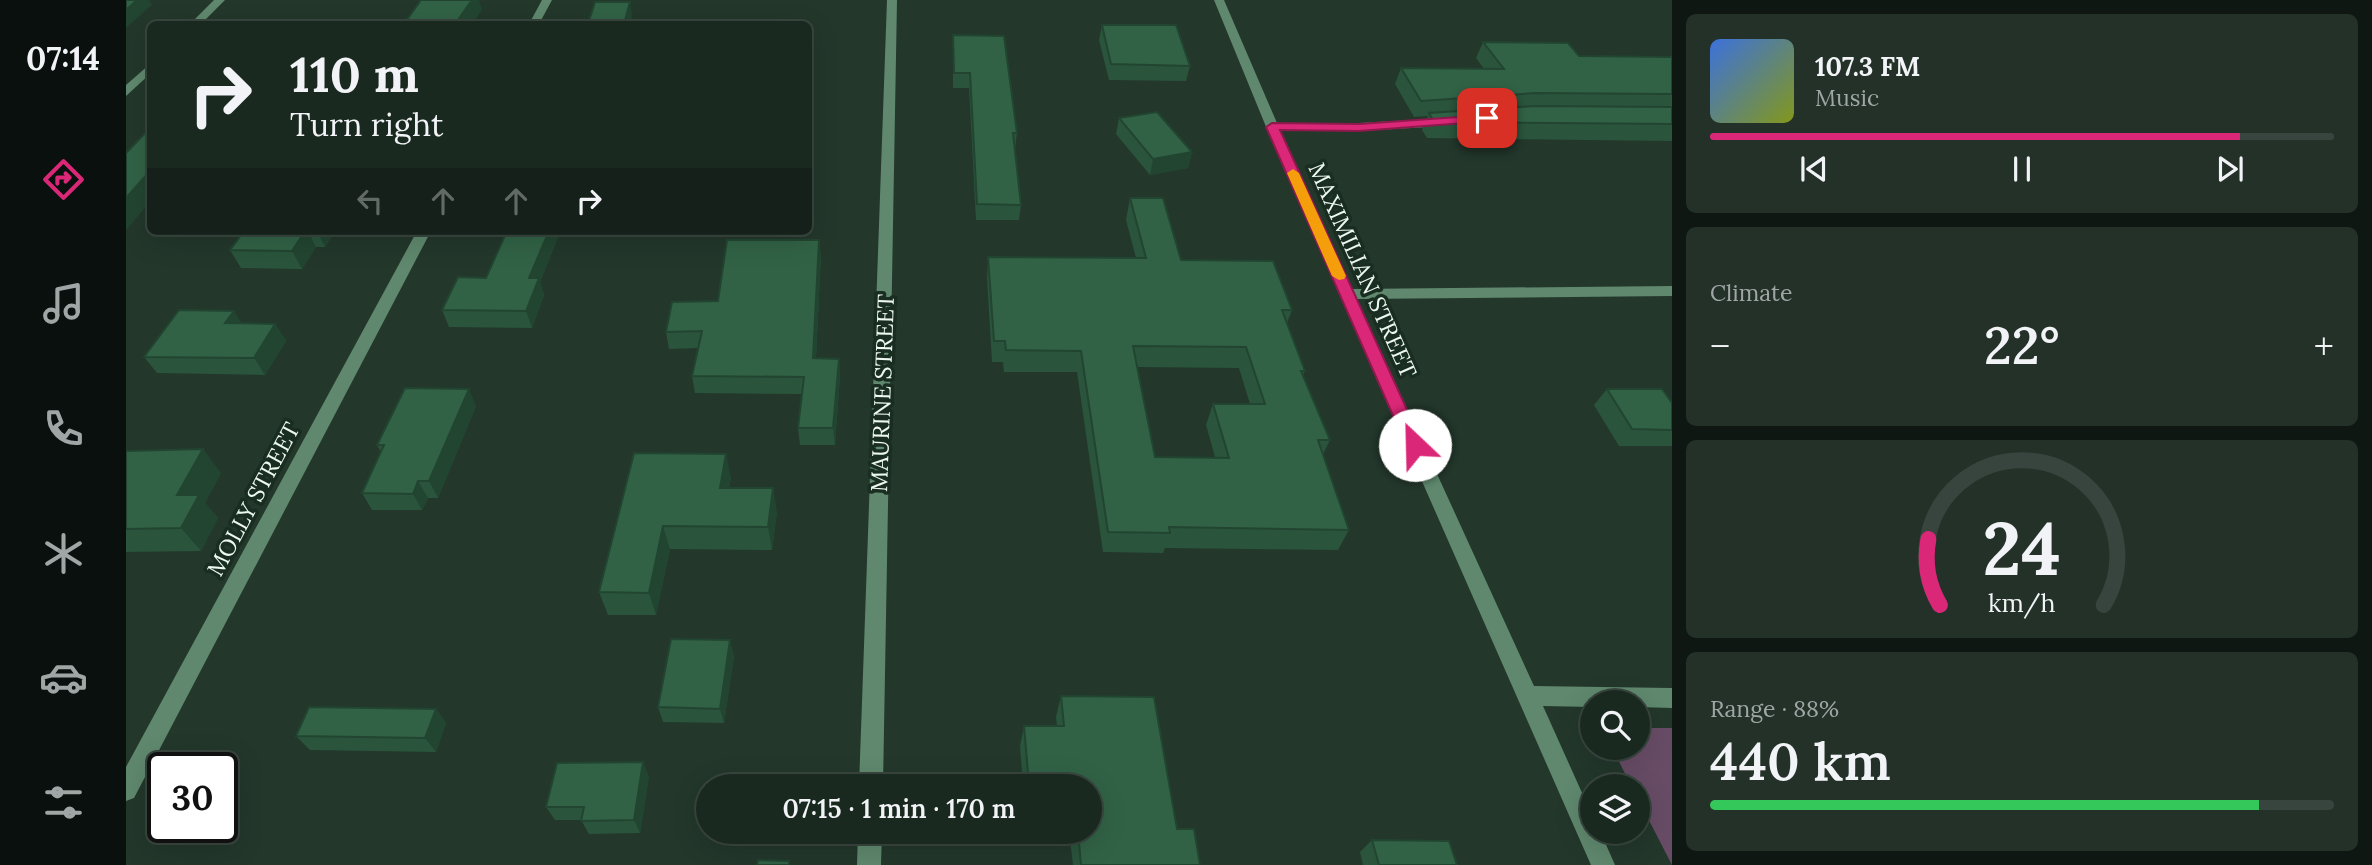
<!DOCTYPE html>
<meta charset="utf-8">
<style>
body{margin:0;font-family:Lora,serif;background:#233129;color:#f1f3f6;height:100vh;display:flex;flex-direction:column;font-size:26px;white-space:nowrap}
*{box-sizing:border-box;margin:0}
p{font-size:23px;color:#9fa6a5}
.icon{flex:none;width:38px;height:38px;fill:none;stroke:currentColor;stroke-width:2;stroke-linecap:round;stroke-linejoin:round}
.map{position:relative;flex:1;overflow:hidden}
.details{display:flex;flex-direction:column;gap:14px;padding:14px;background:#0e1712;width:700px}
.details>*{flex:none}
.top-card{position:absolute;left:21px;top:21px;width:665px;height:214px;border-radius:10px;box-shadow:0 7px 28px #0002,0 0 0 2px #38453e;background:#1a2920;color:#f1f3f6;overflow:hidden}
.fabs{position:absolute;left:1454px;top:690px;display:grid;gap:14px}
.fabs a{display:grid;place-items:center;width:70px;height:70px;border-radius:50%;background:#1a2920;box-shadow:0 7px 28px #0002,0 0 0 2px #38453e;font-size:35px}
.speed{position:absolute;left:21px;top:752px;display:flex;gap:14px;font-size:35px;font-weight:700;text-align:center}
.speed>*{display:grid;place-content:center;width:91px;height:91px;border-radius:50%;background:#1a2920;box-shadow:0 7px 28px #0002,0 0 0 2px #38453e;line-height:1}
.speed .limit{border:4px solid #111;border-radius:10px;background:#fff;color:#111}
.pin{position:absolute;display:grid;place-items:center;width:60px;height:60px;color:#fff;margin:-30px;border-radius:14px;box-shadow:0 4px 10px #0006}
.me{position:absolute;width:77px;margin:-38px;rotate:336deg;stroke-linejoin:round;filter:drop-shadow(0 0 5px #0008)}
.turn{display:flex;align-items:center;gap:24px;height:147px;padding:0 28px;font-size:32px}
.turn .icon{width:91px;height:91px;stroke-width:2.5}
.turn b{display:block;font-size:49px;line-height:60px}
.lanes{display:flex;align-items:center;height:66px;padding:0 28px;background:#0003;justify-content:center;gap:35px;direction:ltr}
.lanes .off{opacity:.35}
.big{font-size:52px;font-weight:600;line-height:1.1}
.details .tile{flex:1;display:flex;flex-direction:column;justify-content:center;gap:10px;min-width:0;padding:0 24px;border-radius:10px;background:#233129}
.details .dial{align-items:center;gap:0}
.dial svg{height:182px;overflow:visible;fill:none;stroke:#38453e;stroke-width:7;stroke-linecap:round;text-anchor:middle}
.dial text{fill:#f1f3f6;stroke:none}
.song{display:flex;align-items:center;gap:21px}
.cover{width:84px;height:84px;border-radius:10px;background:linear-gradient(135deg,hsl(220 70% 55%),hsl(70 70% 35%))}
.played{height:7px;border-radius:4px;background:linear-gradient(90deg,#db2777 85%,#38453e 85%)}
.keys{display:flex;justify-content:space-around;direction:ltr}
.heat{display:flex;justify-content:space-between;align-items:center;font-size:38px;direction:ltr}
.charge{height:10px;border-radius:5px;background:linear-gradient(90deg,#34c759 88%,#38453e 0)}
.trip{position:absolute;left:570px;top:774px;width:406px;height:70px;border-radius:35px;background:#1a2920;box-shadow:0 7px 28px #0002,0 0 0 2px #38453e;font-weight:600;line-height:70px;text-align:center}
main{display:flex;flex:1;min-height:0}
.tab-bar{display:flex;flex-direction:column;width:126px;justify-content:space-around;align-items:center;background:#0a100d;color:#9fa6a5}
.tab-bar .icon{width:49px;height:49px}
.tab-bar .active{color:#db2777}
.tab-bar b{font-size:32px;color:#f1f3f6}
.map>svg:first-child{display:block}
.green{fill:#684c66}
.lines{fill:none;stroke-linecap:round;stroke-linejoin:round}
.minor{fill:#5f886e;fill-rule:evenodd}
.wall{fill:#2a543c;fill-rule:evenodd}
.shaded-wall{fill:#224531}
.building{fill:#316246;stroke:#224531;stroke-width:2;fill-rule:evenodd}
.route{fill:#db2777;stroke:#8e194d;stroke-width:2}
.slow{fill:#f59e0b}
.labels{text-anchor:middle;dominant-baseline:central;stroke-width:7;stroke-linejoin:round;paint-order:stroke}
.street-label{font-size:23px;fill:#ecf8f0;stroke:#192d21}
</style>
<main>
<nav class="tab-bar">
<b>07:14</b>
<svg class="icon active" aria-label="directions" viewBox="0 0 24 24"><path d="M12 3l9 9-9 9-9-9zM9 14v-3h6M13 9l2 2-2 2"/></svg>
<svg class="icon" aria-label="music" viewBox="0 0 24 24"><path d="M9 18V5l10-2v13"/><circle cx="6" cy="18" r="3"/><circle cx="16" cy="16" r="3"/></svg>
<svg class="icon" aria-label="phone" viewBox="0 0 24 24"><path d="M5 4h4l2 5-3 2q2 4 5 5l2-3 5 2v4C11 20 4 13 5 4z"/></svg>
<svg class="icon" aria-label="climate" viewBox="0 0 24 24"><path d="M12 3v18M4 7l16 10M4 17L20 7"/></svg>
<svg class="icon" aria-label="car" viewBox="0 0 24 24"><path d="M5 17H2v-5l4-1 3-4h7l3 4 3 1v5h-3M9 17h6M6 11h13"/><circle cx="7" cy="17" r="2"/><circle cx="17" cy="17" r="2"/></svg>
<svg class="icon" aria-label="filters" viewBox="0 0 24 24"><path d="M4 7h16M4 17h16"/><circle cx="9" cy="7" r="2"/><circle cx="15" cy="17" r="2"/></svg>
</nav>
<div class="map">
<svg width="1546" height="865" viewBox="0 0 1546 865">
<rect width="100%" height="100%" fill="#23372b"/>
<path class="green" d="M1512 728H1546V865L1512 799V786H1505L1486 747H1512Z"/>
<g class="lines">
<g class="minor">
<path d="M88 0H99L75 24H64Z"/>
<path d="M416 0H426L413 24H403Z"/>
<path d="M761 0H771L757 786H733Z"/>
<path d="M1088 0H1098L1151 123H1233L1321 118 1327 122 1321 126 1233 131H1154L1226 289 1546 286V296L1231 299 1408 686 1546 688V708L1512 707V702H1466V707L1417 706 1466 815V831H1474L1489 865H1465L1143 134Z"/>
<path d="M24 64V74L0 96V85Z"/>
<path d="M291 231H305L8 798 0 801V767Z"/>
<path d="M732 831H756L755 865H731Z"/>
</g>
</g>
<g class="wall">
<path d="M976 25 1064 66 1060 81 983 80 973 40Z"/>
<path d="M827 35 891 133 889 149 895 205 893 220H850L843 88H827Z"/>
<path d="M1357 42 1453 56 1546 57V141L1301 138 1296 130 1302 116 1288 117 1269 84 1275 68 1358 69 1350 58Z"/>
<path d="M993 118 1066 152 1062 168 1024 175 990 134Z"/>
<path d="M1004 198 1055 260 1166 310 1161 323 1179 371 1177 375 1204 440 1197 454 1223 530 1212 550 1039 548 1037 553 977 552 951 372H878L877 362H866L861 278 862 257 1010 258 1000 220ZM1011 367 1113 368 1124 404H1087L1080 425 1089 457H1029Z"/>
<path d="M118 231H209L199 247H190L176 269 115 268 104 250Z"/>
<path d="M432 237 414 282 418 295 406 328 323 327 316 310 360 278Z"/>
<path d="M693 240 695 256 690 358 713 359 714 376 709 445H674L672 428 676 394 569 393 566 376 572 348 543 349 540 332Z"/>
<path d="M149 324 160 341 139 375 31 373 18 357Z"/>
<path d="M1481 389 1546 403V446H1493L1468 405Z"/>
<path d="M350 406 312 498H302L296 510H246L236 493 255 452 251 445Z"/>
<path d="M0 451 95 473 79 503 92 518 75 551 0 552Z"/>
<path d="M508 453 605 478 603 488 651 512 646 550 544 549 530 615H482L473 592Z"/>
<path d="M608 656 598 723 537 722 532 707Z"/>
<path d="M935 696 1051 829 1074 865H947L943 831H964V786H897L894 746 898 726H931L930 717Z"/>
<path d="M310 709 320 723 310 752 184 750 170 736Z"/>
<path d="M523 776 514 833 463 834 455 820H429L420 807Z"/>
<path d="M1246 840 1331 865H1237L1234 852Z"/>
</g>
<g class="shaded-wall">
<path d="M10 0H23L26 5 0 28V10Z"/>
<path d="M346 0H353L356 10 346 24H329Z"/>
<path d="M504 2 506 16 504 24H498Z"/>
<path d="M1066 152 1062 168 1024 175 1027 159Z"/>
<path d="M24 171V202L0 230V198Z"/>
<path d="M179 231H182L190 247 176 269 166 251Z"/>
<path d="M191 231H209L199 247Z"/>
<path d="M423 231H431L432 237 414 282 418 295 406 328 400 311 403 278Z"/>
<path d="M693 240 695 256 689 375 687 358Z"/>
<path d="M108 311 119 328 99 323Z"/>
<path d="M149 324 160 341 139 375 128 358Z"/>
<path d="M713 359 714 376 709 445 707 428Z"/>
<path d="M343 389 350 406 312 498 303 481Z"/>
<path d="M77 449 95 473 79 503 92 518 75 551 55 528 51 495Z"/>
<path d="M600 454 605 478 599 511 594 488Z"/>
<path d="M292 481 302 498 296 510 287 494Z"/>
<path d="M647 488 651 512 646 550 642 527Z"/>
<path d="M537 526 544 549 530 615 523 593Z"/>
<path d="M604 640 608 656 598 723 594 709Z"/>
<path d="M310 709 320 723 310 752 299 738Z"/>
<path d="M517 762 523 776 514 833 508 820Z"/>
</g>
<g class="building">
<path d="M0 0H11L0 10Z"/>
<path d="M295 0H346L329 24H278Z"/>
<path d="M469 2H504L498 24H462Z"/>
<path d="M976 25H1050L1064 66 985 64Z"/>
<path d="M827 35 878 36 891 133H887L895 205 851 204 844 73H828Z"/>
<path d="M1357 42 1442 43 1453 56 1546 57V94L1409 93 1295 101 1275 68 1378 69Z"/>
<path d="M1409 106 1546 107V124L1308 122 1303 113Z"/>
<path d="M1031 112 1066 152 1027 159 993 118Z"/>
<path d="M24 128V171L0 198V153Z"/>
<path d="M1004 198H1037L1055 260 1147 261 1166 310H1156L1179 371H1175L1204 440H1192L1223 530 1043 527 1044 533 982 532 955 351 880 350 879 341H868L862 257 1020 258ZM1007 346 1120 347 1139 404H1087L1103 458 1029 457Z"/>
<path d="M118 231H179L166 251 104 250Z"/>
<path d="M381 231H423L403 278H413L400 311 316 310 332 277 360 278Z"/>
<path d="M601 240H693L687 358 713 359 707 428H672L678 377 566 376 576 331 540 332 546 302 592 301Z"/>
<path d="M53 310 108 311 99 323 149 324 128 358 18 357Z"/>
<path d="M279 388 343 389 303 481H292L287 494 236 493 258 445H251Z"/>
<path d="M1481 389H1536L1546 403V430L1506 429Z"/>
<path d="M77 449 51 495H73L55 528 0 529V451Z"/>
<path d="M508 453 600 454 594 488H647L642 527 537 526 523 593 473 592Z"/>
<path d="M545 639 604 640 594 709 532 707Z"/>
<path d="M935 696 1028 697 1051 829H1068L1074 865H955L952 831H964V786L903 785 898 726H938Z"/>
<path d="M183 707 310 709 299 738 170 736Z"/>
<path d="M517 762 508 820 455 821 458 807H420L431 763Z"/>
<path d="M1246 840 1323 841 1331 865H1253Z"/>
<path d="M632 860 663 861V865H631Z"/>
</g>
<path class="route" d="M1361 115 1365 116V121L1233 131 1154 130 1297 445 1289 451 1280 445 1140 127 1146 123 1233 124Z"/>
<path class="slow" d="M1167 169 1173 173 1220 276 1218 279 1213 280 1206 276 1161 173Z"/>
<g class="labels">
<g class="street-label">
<text transform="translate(1237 270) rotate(66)">MAXIMILIAN STREET</text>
<text transform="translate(756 393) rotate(-88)">MAURINE STREET</text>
<text transform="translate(127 499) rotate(-62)">MOLLY STREET</text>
</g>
</g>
</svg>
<div class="fabs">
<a><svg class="icon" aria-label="search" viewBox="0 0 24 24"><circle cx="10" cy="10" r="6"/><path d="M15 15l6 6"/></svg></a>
<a><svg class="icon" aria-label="layers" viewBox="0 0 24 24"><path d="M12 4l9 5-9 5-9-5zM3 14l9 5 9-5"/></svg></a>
</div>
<div class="speed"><div class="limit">30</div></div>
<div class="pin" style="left:1361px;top:118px;background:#d93025"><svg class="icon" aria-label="arrive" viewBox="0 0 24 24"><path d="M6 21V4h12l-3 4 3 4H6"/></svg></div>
<svg class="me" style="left:1289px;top:445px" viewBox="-20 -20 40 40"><circle r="19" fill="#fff"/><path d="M0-13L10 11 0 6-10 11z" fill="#db2777"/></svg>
<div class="trip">07:15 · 1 min · 170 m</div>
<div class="top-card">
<div class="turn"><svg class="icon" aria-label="right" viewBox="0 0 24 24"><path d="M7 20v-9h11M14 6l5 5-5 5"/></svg><div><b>110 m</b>Turn right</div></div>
<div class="lanes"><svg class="icon off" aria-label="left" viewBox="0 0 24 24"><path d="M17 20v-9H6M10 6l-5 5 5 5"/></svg><svg class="icon off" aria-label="ahead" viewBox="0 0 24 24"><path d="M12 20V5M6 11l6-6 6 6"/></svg><svg class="icon off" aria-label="ahead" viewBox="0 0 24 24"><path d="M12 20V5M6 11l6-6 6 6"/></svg><svg class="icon" aria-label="right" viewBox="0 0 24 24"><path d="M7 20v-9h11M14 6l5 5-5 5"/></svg></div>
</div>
</div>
<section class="details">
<div class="tile">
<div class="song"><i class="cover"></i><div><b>107.3 FM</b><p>Music</p></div></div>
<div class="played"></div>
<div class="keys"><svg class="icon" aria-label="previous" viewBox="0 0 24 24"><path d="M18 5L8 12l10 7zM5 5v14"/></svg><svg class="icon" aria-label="pause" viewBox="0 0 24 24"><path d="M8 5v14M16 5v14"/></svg><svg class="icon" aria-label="next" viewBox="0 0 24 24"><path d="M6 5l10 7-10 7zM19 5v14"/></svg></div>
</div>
<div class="tile"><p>Climate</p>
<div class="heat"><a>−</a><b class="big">22°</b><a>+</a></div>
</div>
<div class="tile dial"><svg viewBox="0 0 100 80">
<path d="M14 69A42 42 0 1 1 86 69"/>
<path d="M14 69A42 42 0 0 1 9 40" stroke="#db2777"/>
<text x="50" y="56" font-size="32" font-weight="700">24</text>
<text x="50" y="72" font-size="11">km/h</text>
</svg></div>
<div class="tile"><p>Range · 88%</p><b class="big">440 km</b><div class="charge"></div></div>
</section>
</main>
